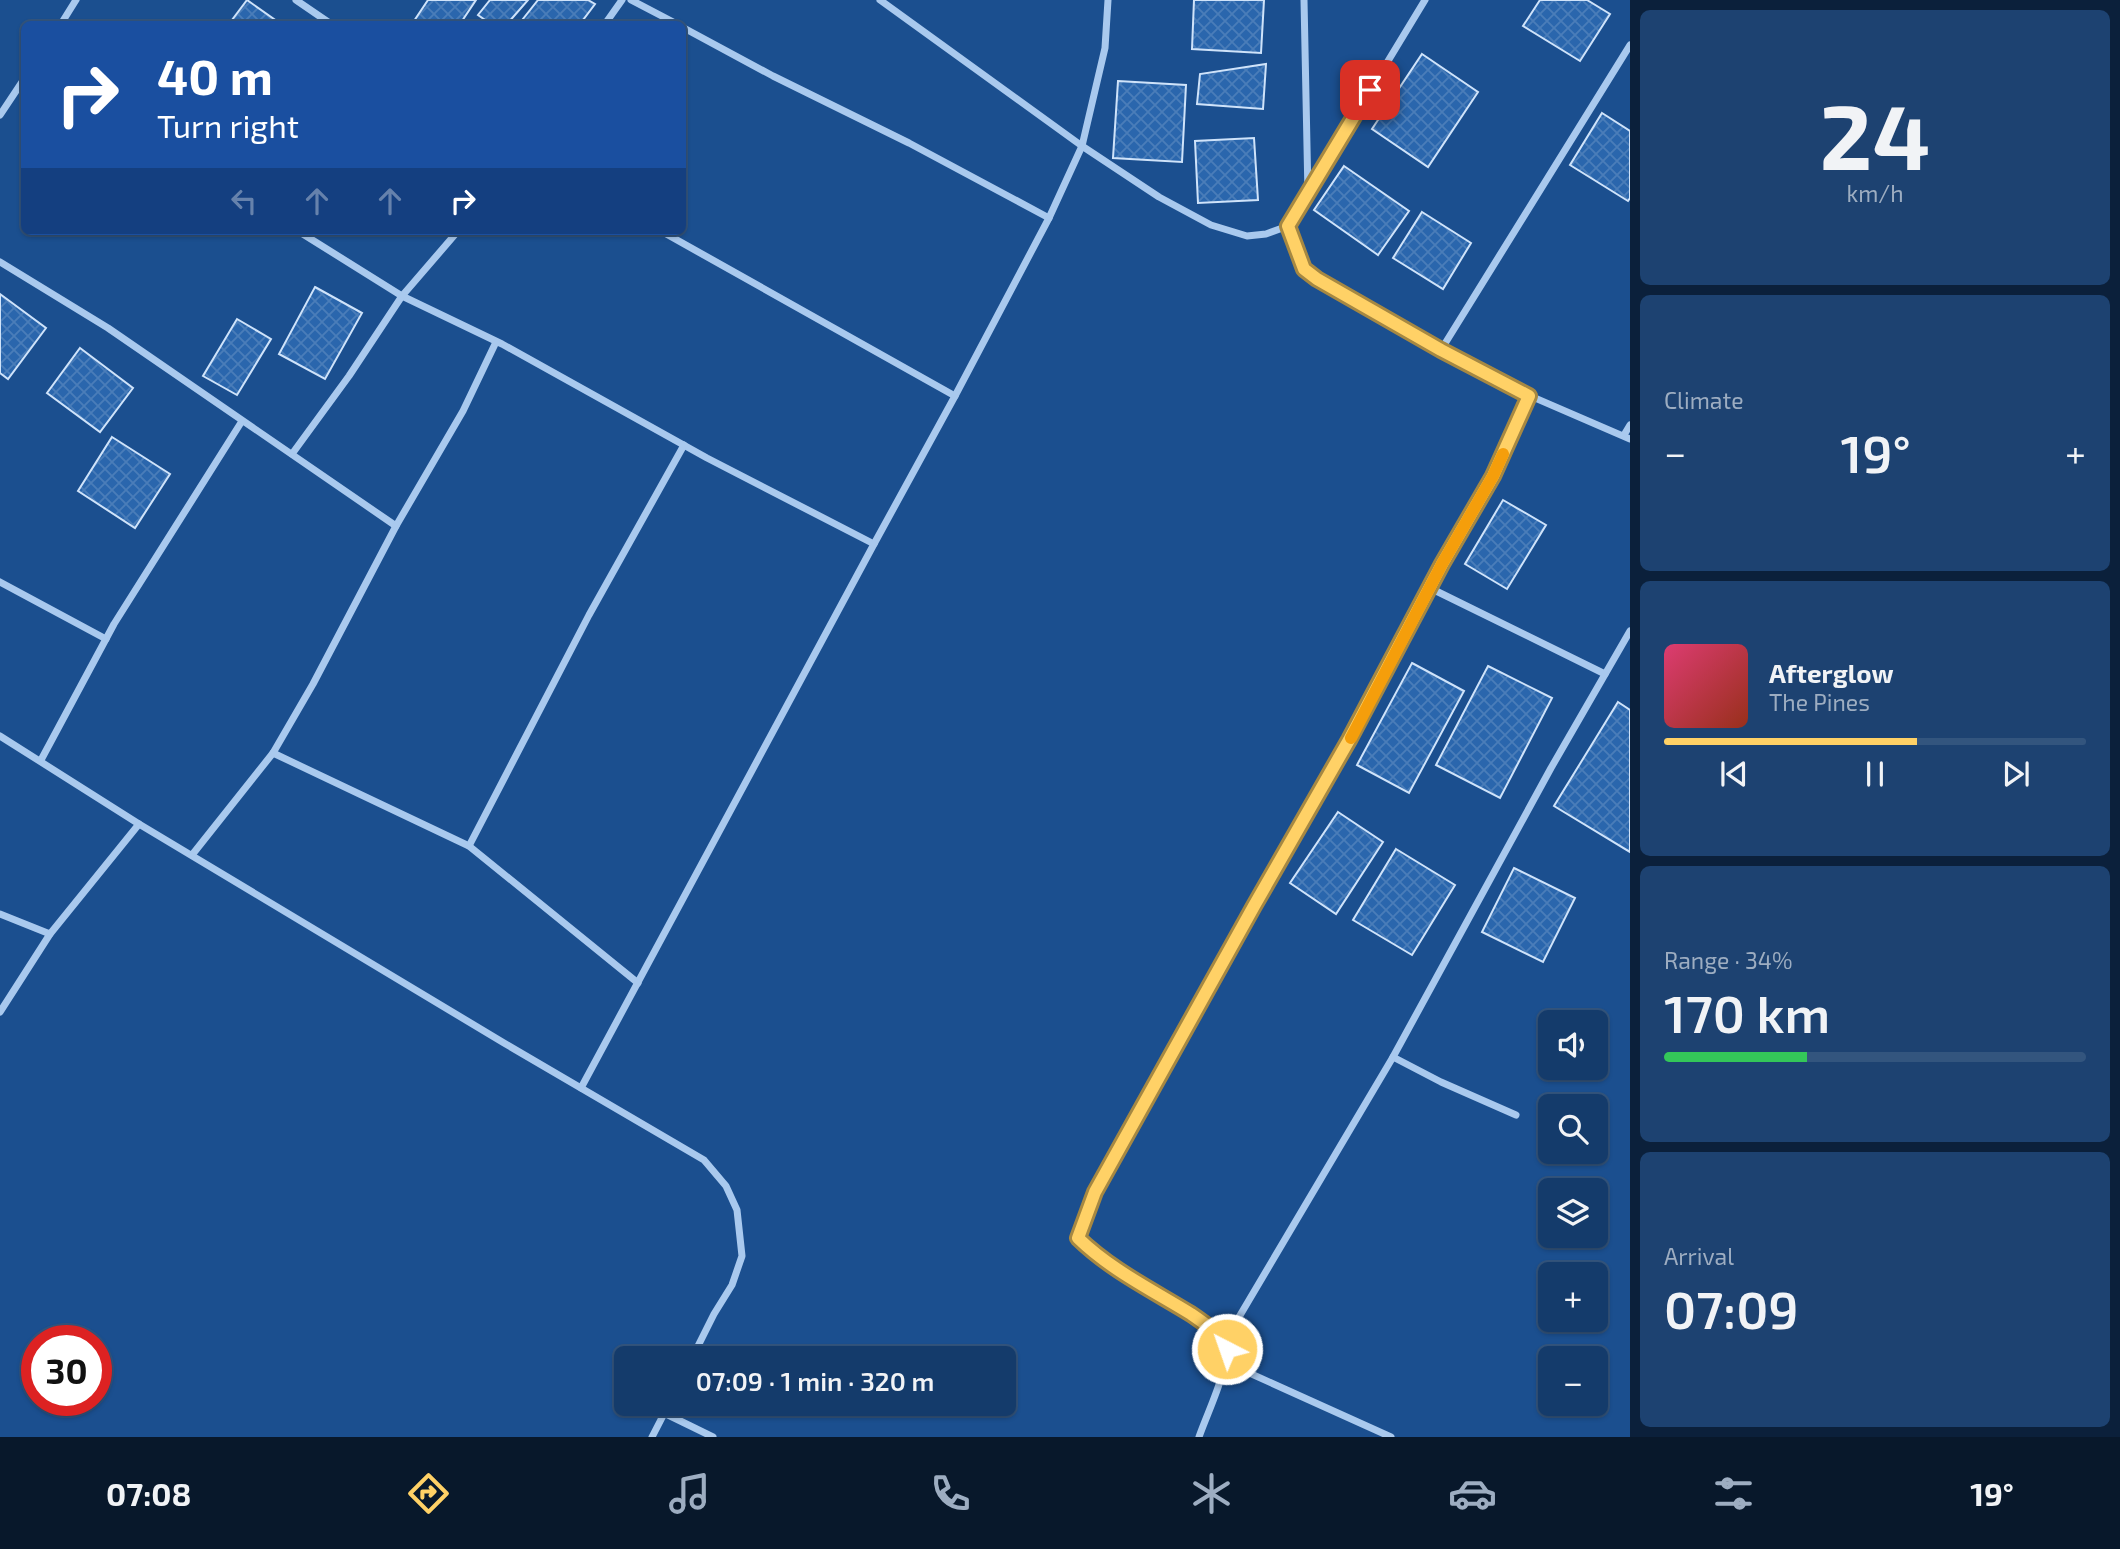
<!DOCTYPE html>
<meta charset="utf-8">
<style>
body{margin:0;font-family:"Exo 2",sans-serif;background:#1d4271;color:#f1f3f6;height:100vh;display:flex;flex-direction:column;font-size:26px;white-space:nowrap}
*{box-sizing:border-box;margin:0}
p{font-size:23px;color:#9dadc1}
.icon{flex:none;width:38px;height:38px;fill:none;stroke:currentColor;stroke-width:2;stroke-linecap:round;stroke-linejoin:round}
.map{position:relative;flex:1;overflow:hidden}
.drawer{display:flex;flex-direction:column;gap:10px;padding:10px;background:#0b203b;width:490px}
.drawer>*{flex:none}
.guide{position:absolute;left:21px;top:21px;width:665px;height:214px;border-radius:10px;box-shadow:0 2px 5px #0004,0 0 0 2px #33557e;background:#1a4fa0;color:#fff;overflow:hidden}
.buttons{position:absolute;left:1538px;top:1010px;display:grid;gap:14px}
.buttons a{display:grid;place-items:center;width:70px;height:70px;border-radius:10px;background:#143b6b;box-shadow:0 2px 5px #0004,0 0 0 2px #33557e;font-size:35px}
.speed{position:absolute;left:21px;top:1325px;display:flex;gap:14px;font-size:35px;font-weight:700;text-align:center}
.speed>*{display:grid;place-content:center;width:91px;height:91px;border-radius:50%;background:#143b6b;box-shadow:0 2px 5px #0004,0 0 0 2px #33557e;line-height:1}
.speed .limit{border:10px solid #d22;background:#fff;color:#111}
.pin{position:absolute;display:grid;place-items:center;width:60px;height:60px;color:#fff;margin:-30px;border-radius:14px;box-shadow:0 4px 10px #0006}
.me{position:absolute;width:77px;margin:-38px;rotate:319deg;stroke-linejoin:round;filter:drop-shadow(0 0 5px #0008)}
.turn{display:flex;align-items:center;gap:24px;height:147px;padding:0 21px;font-size:32px}
.turn .icon{width:91px;height:91px;stroke-width:2.5}
.turn b{display:block;font-size:49px;line-height:60px}
.lanes{display:flex;align-items:center;height:66px;padding:0 21px;background:#0003;justify-content:center;gap:35px;direction:ltr}
.lanes .off{opacity:.35}
.big{font-size:52px;font-weight:600;line-height:1.1}
.drawer .card{flex:1;display:flex;flex-direction:column;justify-content:center;gap:10px;min-width:0;padding:0 24px;border-radius:10px;background:#1d4271}
.drawer .dial{align-items:center;gap:0}
.dial b{font-size:91px;line-height:1}
.song{display:flex;align-items:center;gap:21px}
.cover{width:84px;height:84px;border-radius:10px;background:linear-gradient(135deg,hsl(340 70% 55%),hsl(10 70% 35%))}
.played{height:7px;border-radius:4px;background:linear-gradient(90deg,#ffd166 60%,#33557e 60%)}
.keys{display:flex;justify-content:space-around;direction:ltr}
.heat{display:flex;justify-content:space-between;align-items:center;font-size:38px;direction:ltr}
.charge{height:10px;border-radius:5px;background:linear-gradient(90deg,#34c759 34%,#33557e 0)}
.trip{position:absolute;left:614px;top:1346px;width:402px;height:70px;border-radius:10px;background:#143b6b;box-shadow:0 2px 5px #0004,0 0 0 2px #33557e;font-weight:600;line-height:70px;text-align:center}
.menu{display:flex;height:112px;justify-content:space-around;align-items:center;background:#08182b;color:#9dadc1}
.menu .icon{width:49px;height:49px}
.menu .on{color:#ffd166}
.menu b{font-size:32px;color:#f1f3f6}
main{display:flex;flex:1;min-height:0}
.map>svg:first-child{display:block}
.building{fill:url(#building-cross-hatch);stroke:#cfe3fa;stroke-width:2}
.lines{fill:none;stroke-linecap:round;stroke-linejoin:round}
.minor{stroke:#a9c9ee;stroke-width:7}
.route-casing{stroke:#a68842;stroke-width:18}
.route{stroke:#ffd166;stroke-width:12}
.slow{stroke:#f59e0b;stroke-width:12}
</style>
<main>
<div class="map">
<svg width="1630" height="1437" viewBox="0 0 1630 1437">
<defs>
<pattern id="building-cross-hatch" width="8" height="8" patternUnits="userSpaceOnUse" patternTransform="scale(1.75)"><rect width="8" height="8" fill="#2a66ad"/><path d="M0 0l8 8M0 8l8-8" fill="none" stroke="#4a7db9"/></pattern>
</defs>
<rect width="100%" height="100%" fill="#1b4f8f"/>
<g class="building">
<path d="M247 0 281 24H229Z"/>
<path d="M428 0H476L460 24H412Z"/>
<path d="M490 0H528L507 24H491L478 15Z"/>
<path d="M538 0H588L595 4 580 24H519Z"/>
<path d="M1194 0H1264L1261 53 1192 49Z"/>
<path d="M1540 0H1587L1610 14 1580 61 1523 26Z"/>
<path d="M1422 54 1478 92 1428 167 1372 129Z"/>
<path d="M1266 64 1263 109 1197 104 1200 74Z"/>
<path d="M1118 81 1186 85 1182 162 1113 158Z"/>
<path d="M1602 113 1630 131V198L1628 201 1570 165Z"/>
<path d="M1254 138 1258 200 1198 203 1195 141Z"/>
<path d="M1344 166 1409 211 1378 255 1314 210Z"/>
<path d="M1422 212 1471 243 1443 289 1393 258Z"/>
<path d="M315 287 362 313 325 379 279 354Z"/>
<path d="M0 294 46 328 8 379 0 373Z"/>
<path d="M237 319 271 339 237 395 203 376Z"/>
<path d="M80 348 133 388 100 432 47 393Z"/>
<path d="M112 437 170 474 135 528 78 491Z"/>
<path d="M1503 500 1546 525 1507 589 1465 564Z"/>
<path d="M1412 663 1464 691 1409 793 1357 765Z"/>
<path d="M1488 666 1552 698 1500 798 1436 765Z"/>
<path d="M1618 702 1630 710V852L1554 806Z"/>
<path d="M1338 812 1383 842 1336 914 1290 883Z"/>
<path d="M1396 849 1455 885 1412 955 1353 920Z"/>
<path d="M1514 868 1575 898 1543 962 1482 932Z"/>
</g>
<g class="lines">
<g class="minor">
<path d="M296 0 331 24"/>
<path d="M631 0 677 24"/>
<path d="M880 0 1082 146 1159 197 1211 225 1247 236 1266 234 1288 226 1425 0"/>
<path d="M1304 0 1308 195"/>
<path d="M61 24 76 0"/>
<path d="M605 24 622 0"/>
<path d="M682 27 773 76 909 143 1049 218"/>
<path d="M0 115 24 79"/>
<path d="M1288 226 1304 269 1330 288 1441 350 1521 392 1630 439"/>
<path d="M298 231 402 296 502 344 707 458 874 544"/>
<path d="M661 231 955 396"/>
<path d="M0 262 108 328 396 526"/>
<path d="M1441 350 1630 45"/>
<path d="M1624 435 1630 425"/>
<path d="M292 454 349 376 402 296 458 231"/>
<path d="M0 582 106 639"/>
<path d="M1430 588 1605 674"/>
<path d="M0 736 139 824 504 1043 704 1160 726 1186 737 1210 742 1256 732 1285 714 1314 692 1358"/>
<path d="M273 753 469 846 638 983"/>
<path d="M41 760 114 624 242 421"/>
<path d="M469 846 589 615 684 445"/>
<path d="M192 855 273 753 313 684 396 526 463 411 496 342"/>
<path d="M0 914 50 934 139 824"/>
<path d="M0 1012 50 934"/>
<path d="M581 1088 874 544 955 396 1049 218 1082 146 1105 48 1108 0"/>
<path d="M1516 1115 1441 1082 1393 1057 1551 768 1630 631"/>
<path d="M1226 1339 1393 1057"/>
<path d="M1225 1362 1391 1437"/>
<path d="M664 1413 713 1437"/>
<path d="M652 1437 669 1404"/>
<path d="M1199 1437C1209 1408 1230 1369 1226 1339 1214 1331 1203 1322 1191 1314 1152 1290 1111 1270 1078 1238L1095 1192 1254 906 1349 740 1442 564 1493 476 1529 396"/>
</g>
</g>
<g class="lines">
<g class="route-casing">
<path id="route" d="M1227 1349 1226 1339C1214 1331 1203 1322 1191 1314 1152 1290 1111 1270 1078 1238L1095 1192 1254 906 1349 740 1442 564 1493 476 1529 396 1441 350 1317 279 1304 269 1288 226 1370 90"/>
</g>
<use href="#route" class="route"/>
<path class="slow" d="M1351 738 1442 564 1493 476 1503 454"/>
</g>
</svg>
<div class="buttons">
<a><svg class="icon" aria-label="sound" viewBox="0 0 24 24"><path d="M4 9h4l5-4v14l-5-4H4zM17 9q2 3 0 6"/></svg></a>
<a><svg class="icon" aria-label="search" viewBox="0 0 24 24"><circle cx="10" cy="10" r="6"/><path d="M15 15l6 6"/></svg></a>
<a><svg class="icon" aria-label="layers" viewBox="0 0 24 24"><path d="M12 4l9 5-9 5-9-5zM3 14l9 5 9-5"/></svg></a>
<a>+</a>
<a>−</a>
</div>
<div class="speed"><div class="limit">30</div></div>
<div class="pin" style="left:1370px;top:90px;background:#d93025"><svg class="icon" aria-label="arrive" viewBox="0 0 24 24"><path d="M6 21V4h12l-3 4 3 4H6"/></svg></div>
<svg class="me" style="left:1227px;top:1349px" viewBox="-20 -20 40 40"><circle r="17" fill="#ffd166" stroke="#fff" stroke-width="3"/><path d="M0-11L8 9 0 5-8 9z" fill="#fff"/></svg>
<div class="trip">07:09 · 1 min · 320 m</div>
<div class="guide">
<div class="turn"><svg class="icon" aria-label="right" viewBox="0 0 24 24"><path d="M7 20v-9h11M14 6l5 5-5 5"/></svg><div><b>40 m</b>Turn right</div></div>
<div class="lanes"><svg class="icon off" aria-label="left" viewBox="0 0 24 24"><path d="M17 20v-9H6M10 6l-5 5 5 5"/></svg><svg class="icon off" aria-label="ahead" viewBox="0 0 24 24"><path d="M12 20V5M6 11l6-6 6 6"/></svg><svg class="icon off" aria-label="ahead" viewBox="0 0 24 24"><path d="M12 20V5M6 11l6-6 6 6"/></svg><svg class="icon" aria-label="right" viewBox="0 0 24 24"><path d="M7 20v-9h11M14 6l5 5-5 5"/></svg></div>
</div>
</div>
<section class="drawer">
<div class="card dial"><b>24</b><p>km/h</p></div>
<div class="card"><p>Climate</p>
<div class="heat"><a>−</a><b class="big">19°</b><a>+</a></div>
</div>
<div class="card">
<div class="song"><i class="cover"></i><div><b>Afterglow</b><p>The Pines</p></div></div>
<div class="played"></div>
<div class="keys"><svg class="icon" aria-label="previous" viewBox="0 0 24 24"><path d="M18 5L8 12l10 7zM5 5v14"/></svg><svg class="icon" aria-label="pause" viewBox="0 0 24 24"><path d="M8 5v14M16 5v14"/></svg><svg class="icon" aria-label="next" viewBox="0 0 24 24"><path d="M6 5l10 7-10 7zM19 5v14"/></svg></div>
</div>
<div class="card"><p>Range · 34%</p><b class="big">170 km</b><div class="charge"></div></div>
<div class="card"><p>Arrival</p><b class="big">07:09</b></div>
</section>
</main>
<nav class="menu">
<b>07:08</b>
<svg class="icon on" aria-label="directions" viewBox="0 0 24 24"><path d="M12 3l9 9-9 9-9-9zM9 14v-3h6M13 9l2 2-2 2"/></svg>
<svg class="icon" aria-label="music" viewBox="0 0 24 24"><path d="M9 18V5l10-2v13"/><circle cx="6" cy="18" r="3"/><circle cx="16" cy="16" r="3"/></svg>
<svg class="icon" aria-label="phone" viewBox="0 0 24 24"><path d="M5 4h4l2 5-3 2q2 4 5 5l2-3 5 2v4C11 20 4 13 5 4z"/></svg>
<svg class="icon" aria-label="climate" viewBox="0 0 24 24"><path d="M12 3v18M4 7l16 10M4 17L20 7"/></svg>
<svg class="icon" aria-label="car" viewBox="0 0 24 24"><path d="M5 17H2v-5l4-1 3-4h7l3 4 3 1v5h-3M9 17h6M6 11h13"/><circle cx="7" cy="17" r="2"/><circle cx="17" cy="17" r="2"/></svg>
<svg class="icon" aria-label="filters" viewBox="0 0 24 24"><path d="M4 7h16M4 17h16"/><circle cx="9" cy="7" r="2"/><circle cx="15" cy="17" r="2"/></svg>
<b>19°</b>
</nav>
